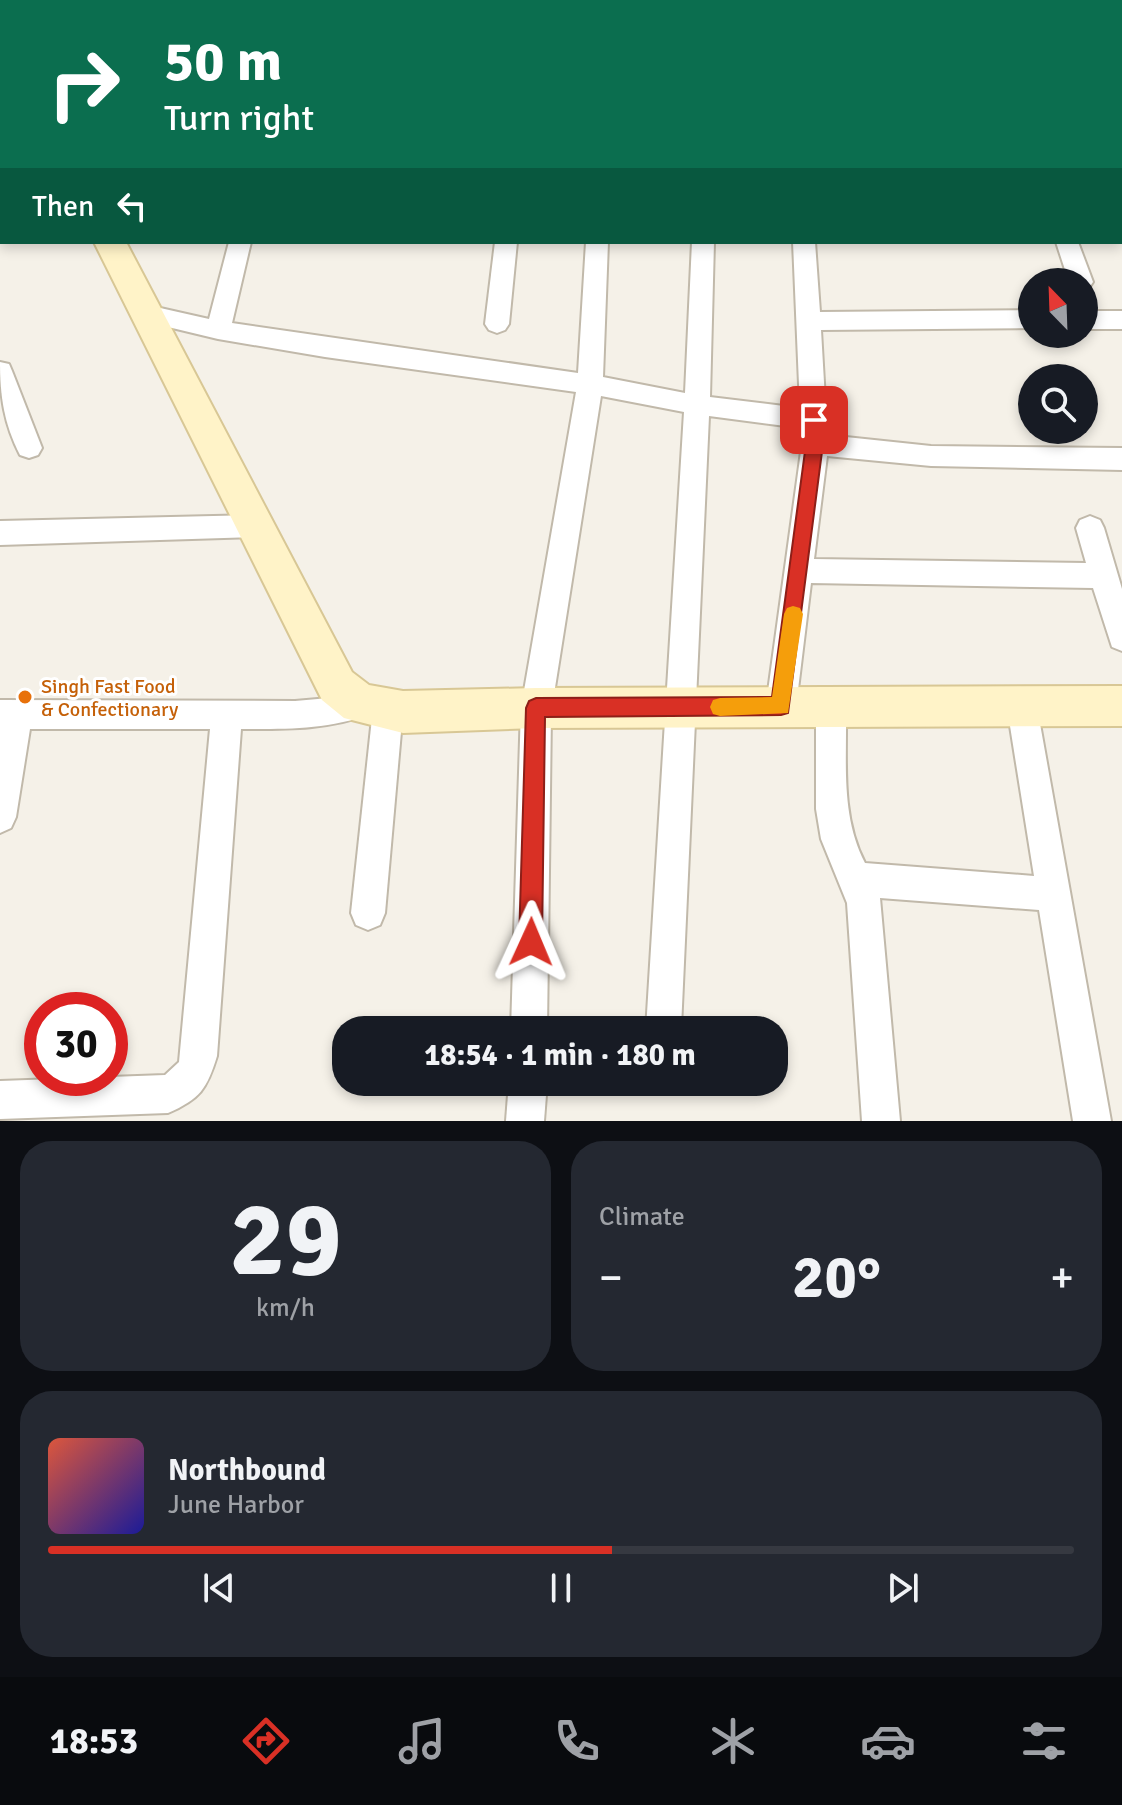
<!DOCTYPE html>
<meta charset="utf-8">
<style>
body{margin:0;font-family:Signika,sans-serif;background:#242831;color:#f1f3f6;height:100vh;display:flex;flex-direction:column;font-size:30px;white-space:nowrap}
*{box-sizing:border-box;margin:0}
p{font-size:26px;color:#9ea1a6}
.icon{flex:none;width:44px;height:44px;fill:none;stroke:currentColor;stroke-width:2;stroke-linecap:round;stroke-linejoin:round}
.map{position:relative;height:1121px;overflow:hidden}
.side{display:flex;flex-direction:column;gap:20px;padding:20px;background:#0d0f14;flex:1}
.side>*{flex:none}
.banner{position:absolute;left:0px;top:0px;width:1122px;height:244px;box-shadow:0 4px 12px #0003;background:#0b6e4f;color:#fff;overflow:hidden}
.needle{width:52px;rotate:337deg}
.controls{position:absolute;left:1018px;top:268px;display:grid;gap:16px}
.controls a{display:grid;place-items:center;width:80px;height:80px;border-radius:50%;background:#171b24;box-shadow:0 4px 12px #0003;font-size:40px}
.speed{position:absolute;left:24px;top:992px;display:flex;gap:16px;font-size:40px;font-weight:700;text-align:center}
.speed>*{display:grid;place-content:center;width:104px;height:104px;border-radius:50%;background:#171b24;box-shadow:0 4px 12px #0003;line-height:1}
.speed .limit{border:12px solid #d22;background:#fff;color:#111}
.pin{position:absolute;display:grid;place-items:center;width:68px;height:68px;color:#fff;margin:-34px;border-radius:16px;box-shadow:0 4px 12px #0006}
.me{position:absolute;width:88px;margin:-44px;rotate:1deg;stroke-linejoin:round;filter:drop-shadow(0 0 6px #0008)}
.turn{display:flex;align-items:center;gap:28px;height:168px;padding:0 32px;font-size:36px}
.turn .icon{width:104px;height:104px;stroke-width:2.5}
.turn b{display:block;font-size:56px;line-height:68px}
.then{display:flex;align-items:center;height:76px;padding:0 32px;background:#0003;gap:16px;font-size:30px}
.big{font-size:60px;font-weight:700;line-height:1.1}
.side .widget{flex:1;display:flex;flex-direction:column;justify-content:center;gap:12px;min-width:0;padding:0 28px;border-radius:32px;background:#242831}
.side .dial{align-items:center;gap:0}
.dial b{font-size:104px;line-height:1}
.song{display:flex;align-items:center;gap:24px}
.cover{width:96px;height:96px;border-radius:12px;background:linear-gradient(135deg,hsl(10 70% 55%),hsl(240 70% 35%))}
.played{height:8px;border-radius:4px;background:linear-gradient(90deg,#d93025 55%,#363941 55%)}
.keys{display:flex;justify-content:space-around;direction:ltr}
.heat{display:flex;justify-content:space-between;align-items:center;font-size:44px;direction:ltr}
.side .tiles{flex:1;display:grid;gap:20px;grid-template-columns:1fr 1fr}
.widget:last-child{grid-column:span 2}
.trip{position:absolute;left:332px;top:1016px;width:456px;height:80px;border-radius:32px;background:#171b24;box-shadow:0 4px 12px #0003;font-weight:700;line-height:80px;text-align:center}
.menu{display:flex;height:128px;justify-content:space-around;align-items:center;background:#090b0e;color:#9ea1a6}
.menu .icon{width:56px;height:56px}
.menu .current{color:#d93025}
.menu b{font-size:36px;color:#f1f3f6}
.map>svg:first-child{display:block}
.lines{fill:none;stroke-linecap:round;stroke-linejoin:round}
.street-casing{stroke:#c1b9aa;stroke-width:4}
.secondary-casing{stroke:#d8c795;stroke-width:4}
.street{fill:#fff;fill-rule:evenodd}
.secondary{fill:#fff3c8;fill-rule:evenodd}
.route{fill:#d93025;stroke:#8d1f18;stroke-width:2}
.slow{fill:#f59e0b}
.food-dot{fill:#e8710a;stroke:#fff;stroke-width:3}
.labels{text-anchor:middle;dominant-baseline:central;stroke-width:6;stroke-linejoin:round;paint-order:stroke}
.food-label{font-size:20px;fill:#c56008;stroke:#fff;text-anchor:start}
</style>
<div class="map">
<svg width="1122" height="1121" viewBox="0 0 1122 1121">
<rect width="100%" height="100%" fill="#f5f1e8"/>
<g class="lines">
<g class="street-casing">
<g id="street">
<path d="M0 0H14L2 2V5Z"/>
<rect x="267" y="0" width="18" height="2"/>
<rect x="376" y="0" width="18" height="2"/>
<rect x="467" y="0" width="18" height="2"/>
<rect x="551" y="0" width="18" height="2"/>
<path d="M642 0H660L661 2H643Z"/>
<rect x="734" y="0" width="18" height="2"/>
<path d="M840 0H858L859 2H841Z"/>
<path d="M937 0H955L956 2H938Z"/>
<path d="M1039 0H1057L1058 2H1040Z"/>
<path d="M1120 139 1122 140V157L1120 156Z"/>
<rect x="1120" y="193" width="2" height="14"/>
<path d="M229 242H251L232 323 578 373 586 242H608L603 377 685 393 692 242H714L710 397 800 408 793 242H815L820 312 1032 310V328L821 330 827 435 931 446 1122 448V470L931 466 827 456 814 559 1086 563 1076 528 1080 520 1090 516 1100 520 1104 528 1122 589V651L1112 647 1093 588 811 583 796 706 792 716 781 720 770 716 766 706 802 444 801 428 709 416 681 1028 646 1030 684 412 601 396 551 713 547 1030H511L521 708 576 392 325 357 218 339 139 320 135 314 139 308 147 305 209 319Z"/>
<path d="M495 242H517L509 324 505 330 497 333 489 330 485 324Z"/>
<path d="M1056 242H1078L1093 282 1089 288 1084 289V282H1069Z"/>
<rect x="1084" y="311" width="38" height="18"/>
<path d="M0 362 9 364 12 371 42 448 38 455 29 458 20 455C4 424 0 396 0 362Z"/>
<path d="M256 515 266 518 270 526 266 534 256 537 0 545V521Z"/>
<path d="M359 690 370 694 374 704 370 714C328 730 286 729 241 729L217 1056C207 1089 200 1099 168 1113L0 1119V1081L165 1075 179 1062 210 729H30L16 817 11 828 0 833V700L295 701 329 698Z"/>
<path d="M831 693 842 697 846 707C847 760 840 815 865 863L1034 876 1007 707 1011 697 1022 693 1033 697 1037 707 1111 1121H1073L1039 910 880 898 900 1121H862L847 903 821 839 816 809V707L820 697Z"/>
<path d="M388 695 399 699 403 709 385 913 380 925 368 930 356 925 351 913 373 709 377 699Z"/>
<path d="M509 1082H547L544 1121H506Z"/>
</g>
</g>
<g class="secondary-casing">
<g id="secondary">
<rect x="0" y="26" width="2" height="19"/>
<path d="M94 242H126L352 672 369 685 403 691 536 688 1122 686V726L536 728 403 733 344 718 322 700Z"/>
</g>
</g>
<use href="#street" class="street"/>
<use href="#secondary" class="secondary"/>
</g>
<path class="route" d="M814 413 822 420 823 444 788 713 781 715 545 717 542 942 539 950 531 953 523 950 519 942 526 708 529 701 536 698 772 697 806 444 805 420Z"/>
<path class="slow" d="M793 606 800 608 803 614 788 713 720 716 713 714 710 707 713 700 720 698 772 697 784 614 787 608Z"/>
<circle class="food-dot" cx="25" cy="697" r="8"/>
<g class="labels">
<g class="food-label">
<text x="41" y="686">Singh Fast Food<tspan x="41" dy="23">&amp; Confectionary</tspan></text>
</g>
</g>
</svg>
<div class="controls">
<a><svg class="needle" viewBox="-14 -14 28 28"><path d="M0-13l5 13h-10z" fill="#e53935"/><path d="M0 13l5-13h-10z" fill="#9ea1a6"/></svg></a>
<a><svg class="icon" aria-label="search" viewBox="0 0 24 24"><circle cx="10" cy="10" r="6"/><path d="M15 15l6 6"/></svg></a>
</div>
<div class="speed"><div class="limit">30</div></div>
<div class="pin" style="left:814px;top:420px;background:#d93025"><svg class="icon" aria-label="arrive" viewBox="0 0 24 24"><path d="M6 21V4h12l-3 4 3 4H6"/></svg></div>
<svg class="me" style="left:531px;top:942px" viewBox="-20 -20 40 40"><path d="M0-17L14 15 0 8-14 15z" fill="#d93025" stroke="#fff" stroke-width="4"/></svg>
<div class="trip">18:54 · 1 min · 180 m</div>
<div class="banner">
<div class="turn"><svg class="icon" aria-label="right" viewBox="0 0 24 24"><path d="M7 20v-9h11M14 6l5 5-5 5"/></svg><div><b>50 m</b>Turn right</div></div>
<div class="then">Then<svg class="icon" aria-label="left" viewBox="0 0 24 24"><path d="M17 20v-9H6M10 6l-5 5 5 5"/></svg></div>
</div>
</div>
<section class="side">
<div class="tiles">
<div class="widget dial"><b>29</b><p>km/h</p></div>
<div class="widget"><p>Climate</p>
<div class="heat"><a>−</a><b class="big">20°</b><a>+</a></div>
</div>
<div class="widget">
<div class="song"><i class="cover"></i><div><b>Northbound</b><p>June Harbor</p></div></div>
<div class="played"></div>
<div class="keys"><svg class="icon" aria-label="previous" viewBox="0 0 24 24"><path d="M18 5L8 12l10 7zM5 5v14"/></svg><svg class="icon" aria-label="pause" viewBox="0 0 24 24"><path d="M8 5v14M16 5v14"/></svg><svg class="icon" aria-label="next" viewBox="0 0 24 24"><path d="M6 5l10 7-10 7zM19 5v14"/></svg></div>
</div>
</div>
</section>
<nav class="menu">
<b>18:53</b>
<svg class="icon current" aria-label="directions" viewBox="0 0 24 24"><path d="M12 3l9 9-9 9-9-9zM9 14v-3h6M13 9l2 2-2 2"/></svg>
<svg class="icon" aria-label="music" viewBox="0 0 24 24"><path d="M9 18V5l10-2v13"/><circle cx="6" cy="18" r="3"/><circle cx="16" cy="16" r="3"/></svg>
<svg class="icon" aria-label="phone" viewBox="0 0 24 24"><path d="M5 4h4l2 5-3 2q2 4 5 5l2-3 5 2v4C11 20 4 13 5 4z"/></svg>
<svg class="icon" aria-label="climate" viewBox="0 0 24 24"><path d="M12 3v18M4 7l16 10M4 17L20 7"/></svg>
<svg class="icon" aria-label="car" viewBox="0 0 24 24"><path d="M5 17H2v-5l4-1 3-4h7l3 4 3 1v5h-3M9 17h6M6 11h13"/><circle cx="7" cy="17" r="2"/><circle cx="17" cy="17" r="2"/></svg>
<svg class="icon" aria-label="filters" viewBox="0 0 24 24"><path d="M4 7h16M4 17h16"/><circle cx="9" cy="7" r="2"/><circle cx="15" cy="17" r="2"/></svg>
</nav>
